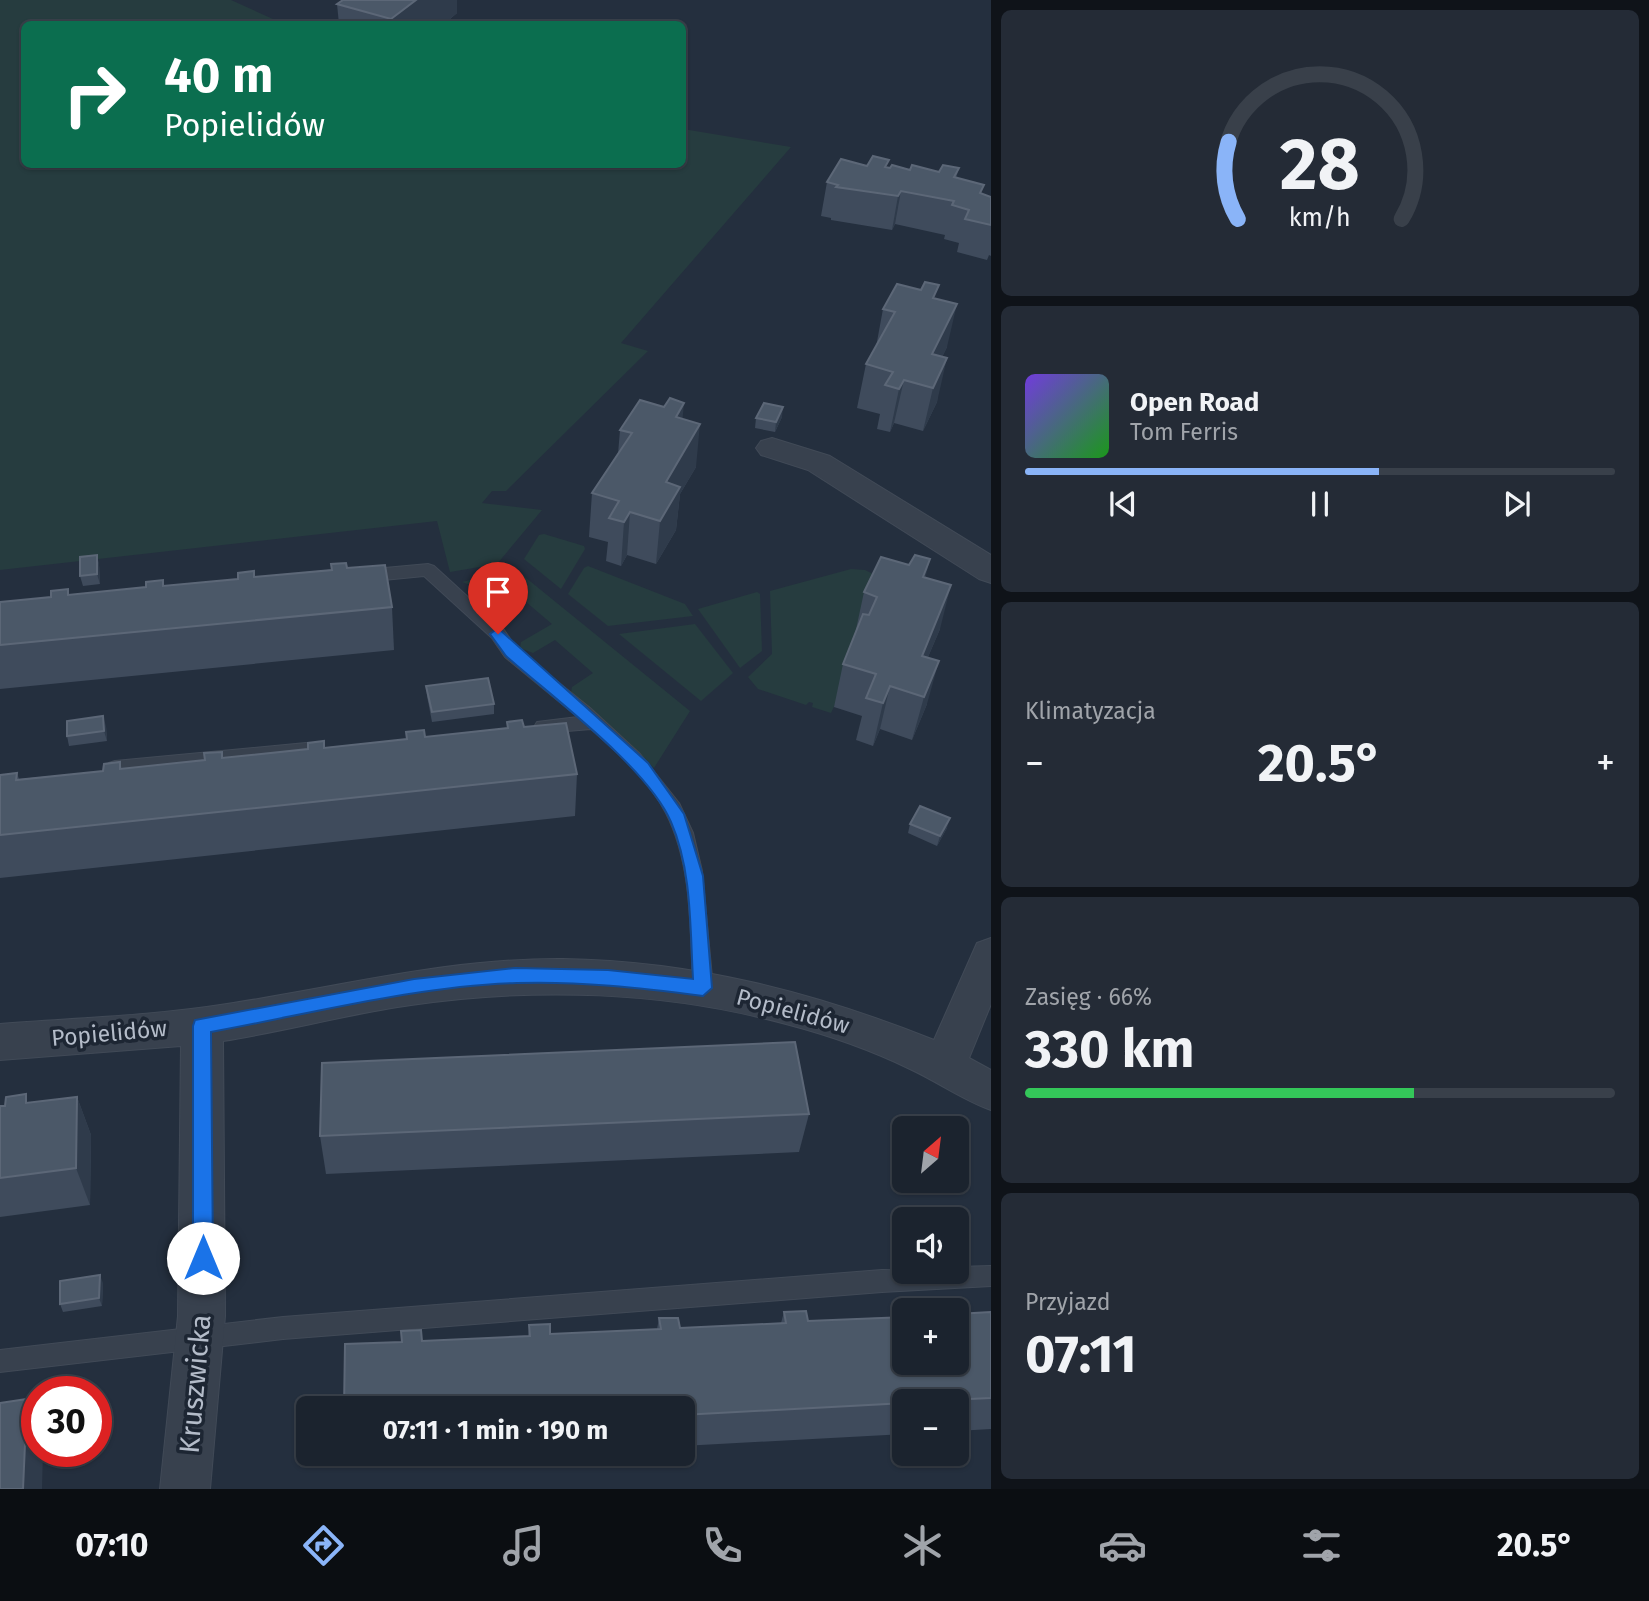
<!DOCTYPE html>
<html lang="pl">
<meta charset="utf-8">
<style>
body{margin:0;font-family:"Fira Sans",sans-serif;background:#242b36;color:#f1f3f6;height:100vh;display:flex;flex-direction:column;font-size:26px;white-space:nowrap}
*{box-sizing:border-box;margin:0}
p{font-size:23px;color:#a0a4aa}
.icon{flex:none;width:38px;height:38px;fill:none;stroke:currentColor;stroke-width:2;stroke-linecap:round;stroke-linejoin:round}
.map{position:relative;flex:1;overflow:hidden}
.drawer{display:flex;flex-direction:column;gap:10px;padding:10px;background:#0f1319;width:658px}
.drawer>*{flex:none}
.banner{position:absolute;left:21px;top:21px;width:665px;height:147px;border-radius:10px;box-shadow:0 2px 5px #0004,0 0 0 2px #39404a;background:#0b6e4f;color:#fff;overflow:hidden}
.needle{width:46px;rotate:28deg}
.fabs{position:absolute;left:892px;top:1116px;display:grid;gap:14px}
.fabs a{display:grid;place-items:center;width:77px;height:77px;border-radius:10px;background:#1b232e;box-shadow:0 2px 5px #0004,0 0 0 2px #39404a;font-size:35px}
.speed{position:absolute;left:21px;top:1376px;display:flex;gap:14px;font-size:35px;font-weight:700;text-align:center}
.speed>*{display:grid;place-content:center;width:91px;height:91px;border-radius:50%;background:#1b232e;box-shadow:0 2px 5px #0004,0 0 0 2px #39404a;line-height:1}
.speed .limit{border:10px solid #d22;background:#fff;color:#111}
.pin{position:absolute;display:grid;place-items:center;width:60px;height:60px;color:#fff;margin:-72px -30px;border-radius:50% 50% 50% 0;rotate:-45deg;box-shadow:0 0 7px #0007}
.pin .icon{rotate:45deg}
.me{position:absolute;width:77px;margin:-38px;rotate:0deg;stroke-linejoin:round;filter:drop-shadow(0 0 5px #0008)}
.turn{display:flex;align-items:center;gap:24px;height:147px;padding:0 28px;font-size:32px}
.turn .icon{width:91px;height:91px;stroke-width:2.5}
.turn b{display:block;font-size:49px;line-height:60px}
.big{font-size:52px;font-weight:700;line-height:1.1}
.drawer .tile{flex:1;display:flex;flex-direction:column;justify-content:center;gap:10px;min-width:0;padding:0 24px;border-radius:10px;background:#242b36}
.drawer .dial{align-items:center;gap:0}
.dial svg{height:182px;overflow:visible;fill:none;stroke:#39404a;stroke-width:7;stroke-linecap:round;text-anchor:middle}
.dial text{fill:#f1f3f6;stroke:none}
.song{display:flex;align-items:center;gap:21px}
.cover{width:84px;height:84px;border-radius:10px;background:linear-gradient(135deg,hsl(260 70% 55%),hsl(120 70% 35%))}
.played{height:7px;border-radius:4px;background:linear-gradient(90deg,#8ab4f8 60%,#39404a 60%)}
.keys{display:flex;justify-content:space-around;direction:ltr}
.heat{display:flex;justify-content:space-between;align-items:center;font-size:38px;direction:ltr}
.charge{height:10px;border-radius:5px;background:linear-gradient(90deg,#34c759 66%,#39404a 0)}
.trip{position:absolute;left:296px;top:1396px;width:399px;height:70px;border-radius:10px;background:#1b232e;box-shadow:0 2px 5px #0004,0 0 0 2px #39404a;font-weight:700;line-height:70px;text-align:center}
.tabs{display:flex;height:112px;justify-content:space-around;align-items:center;background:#0b0e12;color:#a0a4aa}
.tabs .icon{width:49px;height:49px}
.tabs .active{color:#8ab4f8}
.tabs b{font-size:32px;color:#f1f3f6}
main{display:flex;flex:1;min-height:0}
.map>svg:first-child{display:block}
.green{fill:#263c3f}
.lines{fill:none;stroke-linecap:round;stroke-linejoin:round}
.lane-casing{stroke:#414a57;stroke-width:2}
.street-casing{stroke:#414a57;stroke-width:2}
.lane{fill:#38414e;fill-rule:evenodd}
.street{fill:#38414e;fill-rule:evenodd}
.wall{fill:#3f4b5c}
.shaded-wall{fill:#2f3b4b}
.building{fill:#4b5868;stroke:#5c6777;stroke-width:2}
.route{fill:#1a73e8;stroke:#114b97;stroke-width:2}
.labels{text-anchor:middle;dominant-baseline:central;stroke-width:7;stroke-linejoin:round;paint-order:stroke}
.street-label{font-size:23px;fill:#b4bcc9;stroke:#1d2633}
.near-street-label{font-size:28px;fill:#b4bcc9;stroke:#1d2633}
</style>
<main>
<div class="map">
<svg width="991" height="1489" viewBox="0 0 991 1489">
<rect width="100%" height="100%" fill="#242f3e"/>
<g class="green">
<path d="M0 0H231L284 24H24V164H682L683 129 791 147 621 343 648 351 506 491H492L482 503 542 510 497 564 450 572 437 521 0 570Z"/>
<path d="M544 534 584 546 585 549 561 589 524 559 539 535Z"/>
<path d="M588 566 685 604 693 616 608 626 568 594 584 568Z"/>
<path d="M515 569 690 711 654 768 571 693 572 687 593 673 555 640 533 653 520 648 521 642 552 624 493 574 473 586 462 582Z"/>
<path d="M851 569 865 570 909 592 850 673 831 713 812 707 813 703 809 702 806 705 758 689 748 677 772 654 770 591Z"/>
<path d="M757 592 760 594 762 651 740 668 698 609Z"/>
<path d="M695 624 733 673 701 701 619 634Z"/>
</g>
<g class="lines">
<g class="lane-casing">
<g id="lane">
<path d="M428 564 434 566 504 630 517 649 590 708 640 754 679 803 693 833 702 871 713 988 710 994 703 996 696 994 693 988C690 930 693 866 666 813 649 780 618 753 591 729L543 733 537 732 534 727 537 722 578 717 505 657 492 638 424 576 363 582 355 576 363 570Z"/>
<path d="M306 743 312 745 315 750 312 755 306 757 115 775 109 773 106 768 109 763 115 761Z"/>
<path d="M991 1266V1286L882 1292 283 1339 0 1372V1350L283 1317 882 1270 957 1272V1267Z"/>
</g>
</g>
<g class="street-casing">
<g id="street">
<path d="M772 438 830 456 991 555V583L979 579 808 470 761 455 756 448 761 441Z"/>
<path d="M991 938V1004L969 1058 991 1070V1110C963 1100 938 1082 910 1069 871 1050 828 1035 786 1024 665 991 535 987 411 1005 348 1014 286 1031 223 1041L225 1316 210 1489H160L178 1316 181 1046 0 1060V1024C76 1018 152 1016 227 1004 340 987 448 958 563 959 693 961 814 992 934 1040L977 943Z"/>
</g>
</g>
<use href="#lane" class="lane"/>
<use href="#street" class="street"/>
</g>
<g class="wall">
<path d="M337 4 457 13 444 24H339Z"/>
<path d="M867 166 939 172 959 168 956 178 982 194 991 197V256L989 255 987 260 957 252 959 243 944 239 945 235 895 224 892 230 831 220V218L821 216 827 182Z"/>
<path d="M936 299 947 347 942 357 937 402 923 431 894 423 890 432 877 429 880 414 857 408 866 364 876 347 883 309Z"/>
<path d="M782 417 775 432 755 428 756 418Z"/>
<path d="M683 419 696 467 680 494 676 530 656 564 627 555 621 566 606 561 608 542 589 537 592 493 618 454 620 430Z"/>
<path d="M97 555 99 565 100 584 83 586 80 576Z"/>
<path d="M347 568 392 607 394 650 0 689V602Z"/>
<path d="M925 578 940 629 928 657 927 704 912 740 880 729 873 746 856 740 862 716 834 707 843 664 855 634 864 592Z"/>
<path d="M426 686 494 704V714L432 722 427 696Z"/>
<path d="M507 722 524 727 577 774 575 816 0 878V775L17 773 19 779 103 771 120 762 122 769 205 760 222 752 223 758 407 739 406 732 425 737 507 729Z"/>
<path d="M106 726 107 741 69 746 67 736Z"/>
<path d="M910 824 947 828 937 846 908 833Z"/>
<path d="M77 1097 91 1135 90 1205 0 1217V1106Z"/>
<path d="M809 1114 799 1152 326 1174 320 1136Z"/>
<path d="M103 1283 102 1306 63 1312 60 1304Z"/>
<path d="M784 1312 808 1321 991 1312V1429L957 1431V1402H905V1434L682 1446V1409L402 1342 528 1336 529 1325 550 1334 657 1329 659 1318 680 1328 781 1323Z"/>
<path d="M347 1454H527L349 1464Z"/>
</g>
<g class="shaded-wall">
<path d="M416 0H457V13L444 24H391V19Z"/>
<path d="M901 191 895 224 892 230 898 196Z"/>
<path d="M957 304 947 347 928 386 932 354Z"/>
<path d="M947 358 937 402 923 431 933 388Z"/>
<path d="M904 380 894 423 890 432 899 389Z"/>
<path d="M684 403 680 446 676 417Z"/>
<path d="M783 407 782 417 775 432 776 422Z"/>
<path d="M700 424 696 467 680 494 676 530 656 564 660 521 666 482Z"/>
<path d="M630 512 627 555 621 566 624 522Z"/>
<path d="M97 555 99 565 100 584 97 574Z"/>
<path d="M930 559 919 603 923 577Z"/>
<path d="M951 585 940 629 912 694 922 656Z"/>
<path d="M939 661 927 704 912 740 924 697Z"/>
<path d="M890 686 880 729 873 746 883 703Z"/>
<path d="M103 716 106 726 107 741 104 731Z"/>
<path d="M950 818 947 828 937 846 940 836Z"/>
<path d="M77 1097 91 1135 90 1205 76 1168Z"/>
<path d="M100 1275 103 1283 102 1306 99 1298Z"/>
<path d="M27 1399 37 1418V1451H43L42 1489H23Z"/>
</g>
<g class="building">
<path d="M343 0H416L391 19 337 4Z"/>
<path d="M873 156 889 160 885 167 890 168 892 165 910 170 912 165 939 172 943 165 959 168 954 177 984 185 980 193 991 197V225L965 219 969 210 952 205 954 201 901 191 898 196 836 187 838 185 827 182 841 159 867 166Z"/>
<path d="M925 282 939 285 933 298 957 304 932 354 947 358 933 388 904 380 899 389 885 385 893 372 866 364 895 312 883 309 897 284 921 290Z"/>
<path d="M670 398 684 403 676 417 700 424 666 482 680 487 660 521 630 512 624 522 609 518 619 501 592 493 632 433 620 430 640 400 664 407Z"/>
<path d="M764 403 783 407 776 422 756 418Z"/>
<path d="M97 555V574L80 576V557Z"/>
<path d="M915 555 930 559 923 577 951 585 922 656 939 661 924 697 890 686 883 703 866 698 876 674 843 664 863 614 869 615 877 597 864 592 881 557 909 565Z"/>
<path d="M346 563 347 568 385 565 392 607 0 645V602L51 597V591L68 589V595L146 587V582L163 580V586L238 579V573L254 571V577L332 570 331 564Z"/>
<path d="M488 678 494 704 432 712 426 686Z"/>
<path d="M103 716 104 731 67 736V721Z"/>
<path d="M522 720 524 727 566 723 577 774 0 835V775L17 773 16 780 103 771 104 764 120 762V769L205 760 204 753 222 752V758L308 749V743L324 741V748L407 739 406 732 424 730 425 737 508 728 507 722Z"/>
<path d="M920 806 950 818 940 836 910 824Z"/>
<path d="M795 1042 809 1114 320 1136 322 1063Z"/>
<path d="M26 1094V1103L77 1097 76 1168 0 1178V1106H5L6 1097Z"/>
<path d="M100 1275 99 1298 60 1304V1281Z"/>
<path d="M934 1304 936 1311H915L914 1305Z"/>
<path d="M806 1311 808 1321 905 1317V1363H957V1314L991 1312V1398L905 1402V1403L682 1415V1409H344L345 1344 402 1342 401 1331 421 1330 422 1341 530 1336 529 1325 550 1324V1334L661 1329 659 1318H678L680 1328 786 1323 784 1312Z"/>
<path d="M27 1399 23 1489H0V1403Z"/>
</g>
<path class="route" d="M498 628 648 763 684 814 703 876 712 988 703 996C641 988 579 981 517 983 416 986 310 1014 211 1032L213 1258 210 1265 203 1267 196 1265 193 1258V1026L195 1020 414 979 515 968 608 970 693 979C690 928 692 870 671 822 648 768 552 697 506 656L490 634Z"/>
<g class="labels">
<g class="street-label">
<text transform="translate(793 1011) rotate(15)">Popielidów</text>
<text transform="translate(109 1033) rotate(-5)">Popielidów</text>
</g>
<g class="near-street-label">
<text transform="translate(195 1384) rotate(-85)">Kruszwicka</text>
</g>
</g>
</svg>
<div class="fabs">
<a><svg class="needle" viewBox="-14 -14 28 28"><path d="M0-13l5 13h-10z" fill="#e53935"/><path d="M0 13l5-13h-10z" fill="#a0a4aa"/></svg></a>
<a><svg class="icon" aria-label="sound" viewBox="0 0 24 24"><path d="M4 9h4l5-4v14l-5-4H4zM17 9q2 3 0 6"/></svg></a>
<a>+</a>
<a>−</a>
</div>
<div class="speed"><div class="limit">30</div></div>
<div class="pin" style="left:498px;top:634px;background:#d93025"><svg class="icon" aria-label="arrive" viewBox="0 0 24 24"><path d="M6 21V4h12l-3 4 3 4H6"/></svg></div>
<svg class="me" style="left:203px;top:1258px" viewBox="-20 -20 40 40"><circle r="19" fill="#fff"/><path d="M0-13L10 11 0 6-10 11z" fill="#1a73e8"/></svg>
<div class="trip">07:11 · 1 min · 190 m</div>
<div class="banner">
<div class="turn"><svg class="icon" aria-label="right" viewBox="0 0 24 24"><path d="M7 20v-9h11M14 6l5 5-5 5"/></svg><div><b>40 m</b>Popielidów</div></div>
</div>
</div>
<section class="drawer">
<div class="tile dial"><svg viewBox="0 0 100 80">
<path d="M14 69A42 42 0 1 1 86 69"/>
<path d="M14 69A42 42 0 0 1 10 35" stroke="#8ab4f8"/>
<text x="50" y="56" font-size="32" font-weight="700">28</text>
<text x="50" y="72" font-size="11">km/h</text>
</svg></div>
<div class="tile">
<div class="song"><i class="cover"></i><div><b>Open Road</b><p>Tom Ferris</p></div></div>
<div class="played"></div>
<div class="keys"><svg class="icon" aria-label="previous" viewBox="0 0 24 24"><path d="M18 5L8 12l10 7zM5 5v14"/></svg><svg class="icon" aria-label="pause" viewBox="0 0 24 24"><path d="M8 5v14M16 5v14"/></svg><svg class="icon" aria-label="next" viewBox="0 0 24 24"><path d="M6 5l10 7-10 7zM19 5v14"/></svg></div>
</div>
<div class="tile"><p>Klimatyzacja</p>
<div class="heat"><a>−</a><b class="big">20.5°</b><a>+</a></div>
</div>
<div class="tile"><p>Zasięg · 66%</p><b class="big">330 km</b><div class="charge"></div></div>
<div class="tile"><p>Przyjazd</p><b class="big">07:11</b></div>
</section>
</main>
<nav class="tabs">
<b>07:10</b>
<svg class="icon active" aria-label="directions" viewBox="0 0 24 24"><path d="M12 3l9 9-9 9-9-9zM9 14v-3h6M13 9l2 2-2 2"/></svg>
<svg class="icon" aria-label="music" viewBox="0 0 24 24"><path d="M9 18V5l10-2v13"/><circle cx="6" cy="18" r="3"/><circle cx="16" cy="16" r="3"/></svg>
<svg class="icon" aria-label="phone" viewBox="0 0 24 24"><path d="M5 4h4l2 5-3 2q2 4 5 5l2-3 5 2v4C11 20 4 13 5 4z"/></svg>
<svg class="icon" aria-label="climate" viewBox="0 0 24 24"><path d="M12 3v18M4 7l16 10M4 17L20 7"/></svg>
<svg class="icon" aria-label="car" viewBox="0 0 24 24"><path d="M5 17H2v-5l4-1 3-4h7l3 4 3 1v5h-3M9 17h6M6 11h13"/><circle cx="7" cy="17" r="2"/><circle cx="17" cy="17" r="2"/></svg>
<svg class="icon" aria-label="filters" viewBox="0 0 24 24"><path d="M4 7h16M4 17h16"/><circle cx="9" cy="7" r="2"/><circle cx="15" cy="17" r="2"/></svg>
<b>20.5°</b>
</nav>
